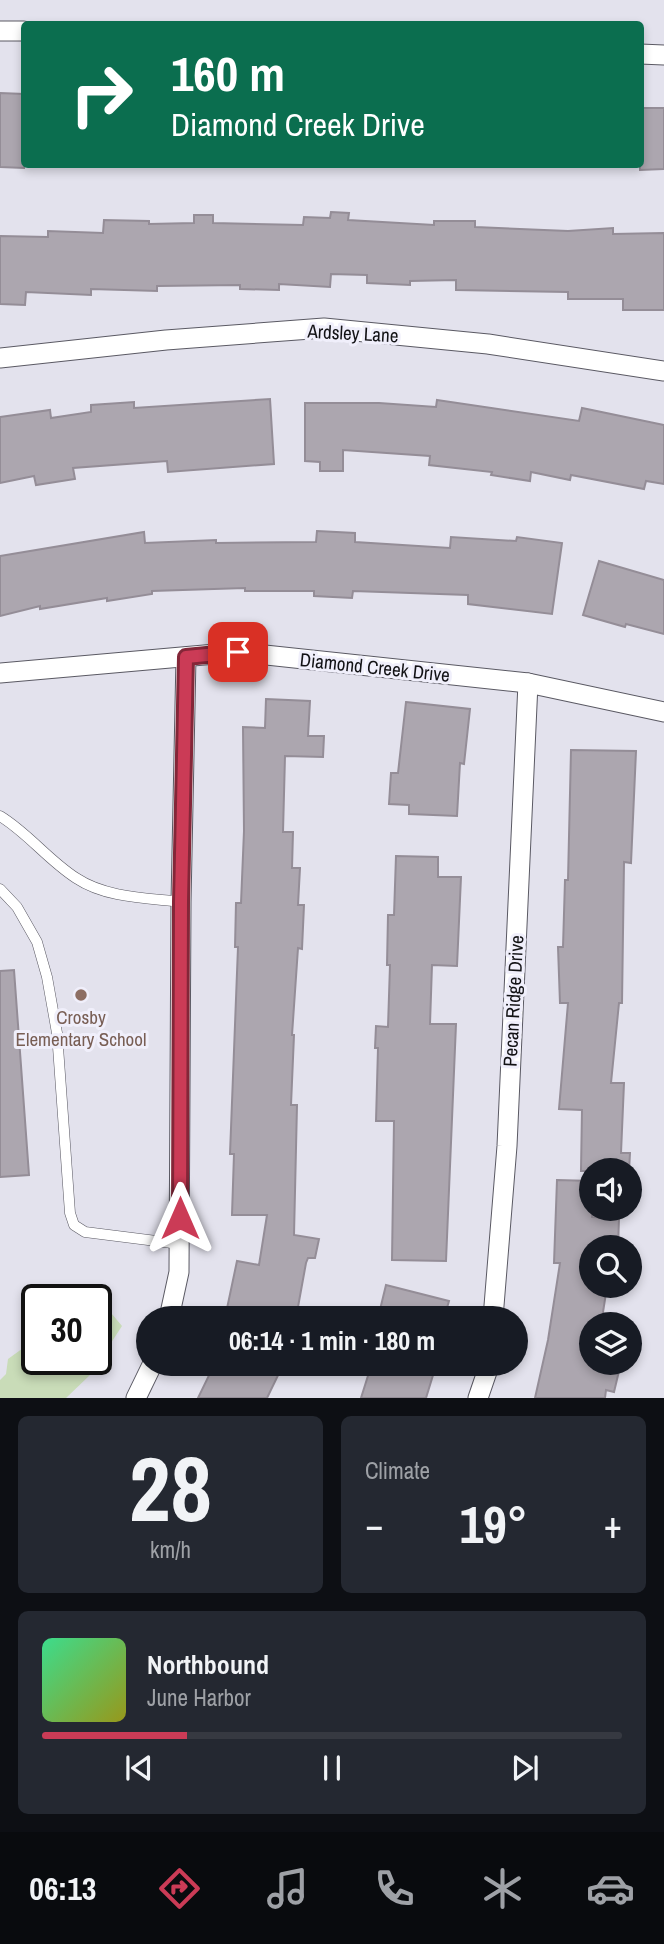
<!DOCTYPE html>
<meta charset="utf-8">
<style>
body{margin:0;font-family:"Archivo Narrow",sans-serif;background:#242831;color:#f1f3f6;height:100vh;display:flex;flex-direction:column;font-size:26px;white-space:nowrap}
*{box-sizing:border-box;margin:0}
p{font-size:23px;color:#9ea1a6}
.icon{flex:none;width:38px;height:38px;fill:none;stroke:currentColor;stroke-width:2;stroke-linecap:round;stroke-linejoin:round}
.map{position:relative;height:1398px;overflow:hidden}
.side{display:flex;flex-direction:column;gap:18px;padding:18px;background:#0d0f14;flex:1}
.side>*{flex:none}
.banner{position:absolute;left:21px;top:21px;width:623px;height:147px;border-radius:7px;box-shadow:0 4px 10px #0003;background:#0b6e4f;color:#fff;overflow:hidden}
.controls{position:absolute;left:579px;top:1158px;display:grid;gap:14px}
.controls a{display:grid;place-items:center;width:63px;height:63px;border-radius:50%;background:#171b24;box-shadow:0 4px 10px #0003;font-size:35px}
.speed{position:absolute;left:21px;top:1284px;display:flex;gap:14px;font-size:35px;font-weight:700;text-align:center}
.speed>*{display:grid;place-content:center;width:91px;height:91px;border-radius:50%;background:#171b24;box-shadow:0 4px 10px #0003;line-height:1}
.speed .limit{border:4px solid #111;border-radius:10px;background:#fff;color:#111}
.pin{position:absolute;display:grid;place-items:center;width:60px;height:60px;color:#fff;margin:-30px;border-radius:14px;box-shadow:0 4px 10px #0006}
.me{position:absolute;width:77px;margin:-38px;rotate:0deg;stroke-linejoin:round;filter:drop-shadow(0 0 5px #0008)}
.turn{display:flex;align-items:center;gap:24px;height:147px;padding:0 35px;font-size:32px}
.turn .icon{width:91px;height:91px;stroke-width:2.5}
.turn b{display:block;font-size:49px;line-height:60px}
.big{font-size:52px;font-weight:700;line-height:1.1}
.side .tile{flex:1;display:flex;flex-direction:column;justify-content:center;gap:10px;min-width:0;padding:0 24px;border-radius:10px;background:#242831}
.side .dial{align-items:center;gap:0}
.dial b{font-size:91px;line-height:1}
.song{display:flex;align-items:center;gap:21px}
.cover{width:84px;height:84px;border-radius:10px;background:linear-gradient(135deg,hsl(150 70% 55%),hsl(60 70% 35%))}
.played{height:7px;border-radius:4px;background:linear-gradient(90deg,#cb3b56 25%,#363941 25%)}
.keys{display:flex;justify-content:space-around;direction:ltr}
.heat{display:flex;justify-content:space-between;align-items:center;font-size:38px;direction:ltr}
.side .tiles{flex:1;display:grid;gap:18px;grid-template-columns:1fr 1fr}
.tile:last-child{grid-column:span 2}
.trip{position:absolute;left:136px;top:1306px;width:392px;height:70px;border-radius:35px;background:#171b24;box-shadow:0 4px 10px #0003;font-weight:700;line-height:70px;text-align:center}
.tabs{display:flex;height:112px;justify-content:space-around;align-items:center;background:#090b0e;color:#9ea1a6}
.tabs .icon{width:49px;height:49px}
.tabs .selected{color:#cb3b56}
.tabs b{font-size:32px;color:#f1f3f6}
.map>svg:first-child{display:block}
.green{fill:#c9dcb8}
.building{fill:#aca6af;stroke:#948d97;stroke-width:2}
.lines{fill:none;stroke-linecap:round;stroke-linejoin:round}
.lane-casing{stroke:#5a5963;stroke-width:11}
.street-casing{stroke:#5a5963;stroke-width:21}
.lane{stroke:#fff;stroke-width:10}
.street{stroke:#fff;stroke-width:19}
.route-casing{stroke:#842638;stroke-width:18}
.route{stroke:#cb3b56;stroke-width:12}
.education-dot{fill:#8d6e63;stroke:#f0effb;stroke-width:2.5}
.labels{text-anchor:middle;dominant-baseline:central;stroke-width:6;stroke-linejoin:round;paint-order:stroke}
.street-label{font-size:19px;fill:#121215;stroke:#f0effb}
.education-label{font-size:19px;fill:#785e54;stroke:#f0effb}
</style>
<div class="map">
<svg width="664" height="1398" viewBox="0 0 664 1398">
<rect width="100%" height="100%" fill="#e3e2ed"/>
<path class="green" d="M96 1295 122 1326 90 1375 66 1398H0V1380L6 1374 8 1359 37 1338V1360H96V1300H88Z"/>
<g class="building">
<path d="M0 93 24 94V168L0 167Z"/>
<path d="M640 108H664V169L640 170Z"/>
<path d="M331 212 349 213 348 220 434 225V221H475V227L568 231 613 228V234L664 233V310H623V299H568V292L456 290V280L410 281V285L367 283V275L331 274 330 287 279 284V290L240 289V285L157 286V291L91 289V295L26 292 25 305 0 304V236L48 237V231L103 233 104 220 149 221V224L194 223V215H213V223L303 225 304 217 330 218Z"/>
<path d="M270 399 274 464 168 472 167 461 73 468 75 479 36 485 34 476 0 483V417L50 410 51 418 91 412V405L134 402V408Z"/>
<path d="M437 400 579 421 582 408 664 425V484L646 481 644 489 571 475 570 480 531 472 530 481 491 475 492 472 429 465 430 456 343 450V471H320V462L305 461V403H379L436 407Z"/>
<path d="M317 531 355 533V542L450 548 451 537 516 541 517 537 562 543 552 614 468 604V595L353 591 352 598 314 596V591H245V588L152 591V594L107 601V598L40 609V606L0 616V556L144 532 145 543 216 540V543L316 542Z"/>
<path d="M599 561 664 580V634L626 624 625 627 583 615Z"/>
<path d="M266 699 310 701 308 736H324L323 757 285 756 283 832H293L292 868H300L298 905H304L302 949 298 948 292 1035H294L291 1105H297L294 1235 319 1239 315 1258H308L306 1263 296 1318H225L237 1261 259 1265 267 1215H232L234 1154H230L238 947H235L236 903H241L244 831 243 727 265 728Z"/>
<path d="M406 702 470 709 464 764 460 763 457 816 409 814V805L389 804 391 773H398Z"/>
<path d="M571 750 636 751 631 863 624 862 622 1003H619L611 1083H624L621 1153H630L629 1171H581L582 1110 559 1109 568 1003H560L558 947H563L565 880H568Z"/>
<path d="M396 856 438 857V877H461L457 966 432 965 430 1024H456L446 1261 392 1260 394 1121H376L378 1048H375L376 1026 388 1027 390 965H387L388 915H394Z"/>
<path d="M14 970 29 1175 0 1177V971Z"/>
<path d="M557 1180 592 1181V1217L619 1218 618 1248H592V1291L606 1293 601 1325H592V1365L619 1371 614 1392 606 1390 605 1398H535L548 1340 560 1263H554Z"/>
<path d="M386 1285 449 1301 444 1318H378Z"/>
<path d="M215 1363H284L267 1398H198Z"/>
<path d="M372 1363H406L434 1372 426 1398H361Z"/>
</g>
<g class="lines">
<g class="lane-casing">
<g id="lane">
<path d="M0 816C28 833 48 860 76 878 106 898 147 898 181 902"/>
<path d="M0 889 17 907 37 942 47 977 57 1033 70 1213 74 1225 85 1232 180 1244"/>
</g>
</g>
<g class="street-casing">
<g id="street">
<path d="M0 31H24"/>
<path d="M640 54 664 55"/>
<path d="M0 358 166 340 324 328 488 344 664 371"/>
<path d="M0 673 238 652 528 683 664 712"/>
<path d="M169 1318 179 1272 181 902 186 657"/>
<path d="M493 1318 507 1146 528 683"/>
<path d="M136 1398 153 1363"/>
<path d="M478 1398 490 1363"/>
</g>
</g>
<use href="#lane" class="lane"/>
<use href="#street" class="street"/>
</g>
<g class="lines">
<g class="route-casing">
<path id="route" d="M180 1218 181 902 186 657 238 652"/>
</g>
<use href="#route" class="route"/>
</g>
<circle class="education-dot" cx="81" cy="995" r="7"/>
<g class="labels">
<g class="street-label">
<text transform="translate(353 333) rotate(3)">Ardsley Lane</text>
<text transform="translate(375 667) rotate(6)">Diamond Creek Drive</text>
<text transform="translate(513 1001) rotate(-87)">Pecan Ridge Drive</text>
</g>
<g class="education-label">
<text x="81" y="1017">Crosby<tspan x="81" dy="22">Elementary School</tspan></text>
</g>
</g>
</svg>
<div class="controls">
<a><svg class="icon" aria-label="sound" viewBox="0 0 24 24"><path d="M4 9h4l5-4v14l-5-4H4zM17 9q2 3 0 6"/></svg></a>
<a><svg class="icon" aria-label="search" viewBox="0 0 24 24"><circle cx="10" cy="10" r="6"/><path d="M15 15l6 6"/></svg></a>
<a><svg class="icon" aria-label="layers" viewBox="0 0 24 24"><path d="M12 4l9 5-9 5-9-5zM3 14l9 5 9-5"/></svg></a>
</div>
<div class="speed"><div class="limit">30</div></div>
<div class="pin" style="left:238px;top:652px;background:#d93025"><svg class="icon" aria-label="arrive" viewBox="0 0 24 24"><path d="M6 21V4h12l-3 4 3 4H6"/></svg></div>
<svg class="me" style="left:180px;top:1218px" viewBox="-20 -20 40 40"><path d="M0-17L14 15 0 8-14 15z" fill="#cb3b56" stroke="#fff" stroke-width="4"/></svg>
<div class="trip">06:14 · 1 min · 180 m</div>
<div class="banner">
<div class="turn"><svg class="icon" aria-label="right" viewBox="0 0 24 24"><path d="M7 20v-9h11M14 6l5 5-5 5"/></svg><div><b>160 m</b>Diamond Creek Drive</div></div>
</div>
</div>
<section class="side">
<div class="tiles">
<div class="tile dial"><b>28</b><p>km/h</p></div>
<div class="tile"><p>Climate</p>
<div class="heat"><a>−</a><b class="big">19°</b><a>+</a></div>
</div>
<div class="tile">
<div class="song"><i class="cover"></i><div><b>Northbound</b><p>June Harbor</p></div></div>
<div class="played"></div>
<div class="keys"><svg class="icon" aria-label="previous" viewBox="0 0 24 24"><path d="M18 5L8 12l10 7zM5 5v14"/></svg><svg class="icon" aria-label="pause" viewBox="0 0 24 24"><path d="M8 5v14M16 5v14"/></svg><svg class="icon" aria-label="next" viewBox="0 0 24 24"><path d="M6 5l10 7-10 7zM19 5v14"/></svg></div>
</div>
</div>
</section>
<nav class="tabs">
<b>06:13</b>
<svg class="icon selected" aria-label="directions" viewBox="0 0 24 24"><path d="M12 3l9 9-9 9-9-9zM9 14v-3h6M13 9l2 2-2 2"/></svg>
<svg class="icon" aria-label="music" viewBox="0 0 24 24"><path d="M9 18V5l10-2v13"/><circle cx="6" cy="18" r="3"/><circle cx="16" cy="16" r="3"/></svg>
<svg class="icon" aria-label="phone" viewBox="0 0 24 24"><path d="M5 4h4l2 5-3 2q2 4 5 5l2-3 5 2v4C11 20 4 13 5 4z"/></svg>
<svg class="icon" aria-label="climate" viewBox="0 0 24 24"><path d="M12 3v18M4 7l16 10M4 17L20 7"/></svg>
<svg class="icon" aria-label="car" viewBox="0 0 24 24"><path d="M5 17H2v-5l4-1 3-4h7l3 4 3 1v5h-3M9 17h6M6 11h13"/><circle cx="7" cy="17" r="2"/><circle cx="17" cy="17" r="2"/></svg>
</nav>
